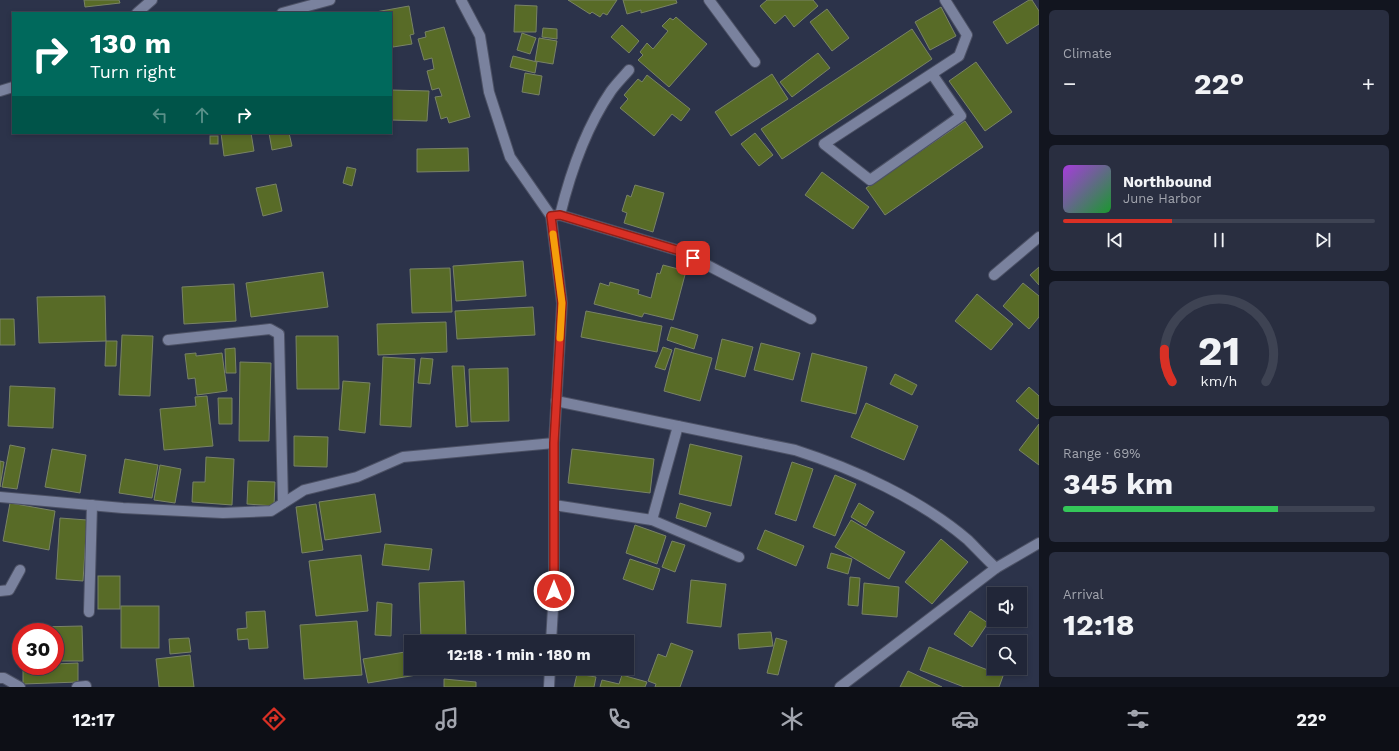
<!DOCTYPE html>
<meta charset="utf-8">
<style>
body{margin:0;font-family:"Work Sans",sans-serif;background:#292e40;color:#f1f3f6;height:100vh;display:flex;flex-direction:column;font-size:15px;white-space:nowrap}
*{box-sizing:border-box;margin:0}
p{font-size:13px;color:#a2a5ae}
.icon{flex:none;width:22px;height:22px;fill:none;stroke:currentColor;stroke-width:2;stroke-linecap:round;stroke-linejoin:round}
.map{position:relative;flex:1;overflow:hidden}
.details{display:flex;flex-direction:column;gap:10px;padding:10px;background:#12151f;width:360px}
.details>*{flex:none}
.hud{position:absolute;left:12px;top:12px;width:380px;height:122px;border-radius:0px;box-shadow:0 2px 6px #0003,0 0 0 1px #3e4353;background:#00695c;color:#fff;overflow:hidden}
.controls{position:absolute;left:987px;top:587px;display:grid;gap:8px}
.controls a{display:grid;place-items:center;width:40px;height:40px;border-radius:0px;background:#212638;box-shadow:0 2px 6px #0003,0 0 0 1px #3e4353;font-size:20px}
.speed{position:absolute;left:12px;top:623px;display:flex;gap:8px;font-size:20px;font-weight:700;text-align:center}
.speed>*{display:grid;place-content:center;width:52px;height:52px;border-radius:50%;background:#212638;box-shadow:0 2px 6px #0003,0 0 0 1px #3e4353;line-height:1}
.speed .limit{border:6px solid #d22;background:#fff;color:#111}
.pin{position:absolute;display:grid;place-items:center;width:34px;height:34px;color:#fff;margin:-17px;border-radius:8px;box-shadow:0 2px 6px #0006}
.me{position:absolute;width:44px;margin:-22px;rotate:0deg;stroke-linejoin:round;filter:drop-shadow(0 0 3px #0008)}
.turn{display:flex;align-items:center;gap:14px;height:84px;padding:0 12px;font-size:18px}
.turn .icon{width:52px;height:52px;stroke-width:2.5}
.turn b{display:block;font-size:28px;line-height:34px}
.lanes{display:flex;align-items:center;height:38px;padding:0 12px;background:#0003;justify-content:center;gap:20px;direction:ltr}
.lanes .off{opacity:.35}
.big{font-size:30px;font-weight:700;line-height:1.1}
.details .tile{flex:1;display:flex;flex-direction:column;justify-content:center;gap:6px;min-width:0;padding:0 14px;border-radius:6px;background:#292e40}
.details .dial{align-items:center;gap:0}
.dial svg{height:104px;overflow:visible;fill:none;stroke:#3e4353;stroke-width:7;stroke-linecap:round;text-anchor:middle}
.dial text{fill:#f1f3f6;stroke:none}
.song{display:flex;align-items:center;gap:12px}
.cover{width:48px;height:48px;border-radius:6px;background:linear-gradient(135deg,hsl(280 70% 55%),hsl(130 70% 35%))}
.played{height:4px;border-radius:2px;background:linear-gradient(90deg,#d93025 35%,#3e4353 35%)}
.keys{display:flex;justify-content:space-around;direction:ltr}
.heat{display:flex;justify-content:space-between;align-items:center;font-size:22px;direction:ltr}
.charge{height:6px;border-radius:3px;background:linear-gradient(90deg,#34c759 69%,#3e4353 0)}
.trip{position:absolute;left:404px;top:635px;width:230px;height:40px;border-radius:0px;background:#212638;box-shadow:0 2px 6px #0003,0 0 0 1px #3e4353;font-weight:700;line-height:40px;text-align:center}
.tab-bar{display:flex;height:64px;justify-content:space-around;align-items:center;background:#0d0f16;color:#a2a5ae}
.tab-bar .icon{width:28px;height:28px}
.tab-bar .current{color:#d93025}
.tab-bar b{font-size:18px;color:#f1f3f6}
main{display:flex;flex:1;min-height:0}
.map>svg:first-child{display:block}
.building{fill:#586b27;stroke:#798366}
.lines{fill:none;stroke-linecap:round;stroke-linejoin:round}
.minor-casing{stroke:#4c5165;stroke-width:12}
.minor{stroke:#7a829e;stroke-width:10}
.route-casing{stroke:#8d1f18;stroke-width:10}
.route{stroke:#d93025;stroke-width:7}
.slow{stroke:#f59e0b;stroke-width:7}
</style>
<main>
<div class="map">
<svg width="1039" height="687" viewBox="0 0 1039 687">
<rect width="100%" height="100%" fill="#2c334a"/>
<g class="building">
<path d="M84 0H119L120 3 85 7Z"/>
<path d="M568 0H617L607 15 603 13 600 17 592 12 590 14Z"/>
<path d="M623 0H676L677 3 641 13V10L627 14Z"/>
<path d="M767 0H813L818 6 794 27 785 15 775 24 760 6Z"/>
<path d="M1029 0H1032L1039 11V24L1007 44 993 22Z"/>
<path d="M515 5 537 6 536 32H514Z"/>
<path d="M409 6 414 34 410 35 412 44 393 47 391 37V13H370Z"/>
<path d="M941 7 956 36 930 50 915 22Z"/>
<path d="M827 9 849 38 832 51 810 22Z"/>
<path d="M676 17 707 44 669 87 638 60 643 55 640 52 647 43 653 49 668 31 662 26 670 18 673 20Z"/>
<path d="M622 25 639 41 629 53 611 37Z"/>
<path d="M444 27 470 117 449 123 447 117 441 119 435 97 442 96 439 88 432 90 427 71 434 69 432 58 424 60 418 39 426 37 425 32Z"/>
<path d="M543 28 557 29V39L542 37Z"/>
<path d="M912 29 932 59 782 159 761 129Z"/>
<path d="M522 33 536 38 530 54 517 50Z"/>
<path d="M539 38 557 41 553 64 535 61Z"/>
<path d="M818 53 830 68 792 97 780 82Z"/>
<path d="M513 56 537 62 535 73 510 67Z"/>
<path d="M976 62 1012 112 985 131 949 81Z"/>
<path d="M525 73 542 76 539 95 522 92Z"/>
<path d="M772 74 788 99 731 136 715 112Z"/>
<path d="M647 75 690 109 681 121 672 114 654 136 620 108 628 99 624 95 638 79 642 82Z"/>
<path d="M391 90 429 91 427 121 391 120Z"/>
<path d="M965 121 983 147 885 215 866 188Z"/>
<path d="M221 133H251L254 151 224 156Z"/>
<path d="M269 133H289L292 146 272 150Z"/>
<path d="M755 133 773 155 759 166 741 144Z"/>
<rect x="210" y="136" width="8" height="8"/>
<path d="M468 148 469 171 417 172V149Z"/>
<path d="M347 167 356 169 352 186 343 183Z"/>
<path d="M822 172 869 207 853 229 805 195Z"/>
<path d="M276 184 282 211 263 216 256 188Z"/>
<path d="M635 185 664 193 653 232 624 223 627 213 622 211 627 195 631 197Z"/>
<path d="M523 261 526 296 456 301 453 266Z"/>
<path d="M663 265 686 271 673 320 644 313 642 317 594 304 600 283 609 286 610 282 639 290 638 294 651 298 657 273 660 274Z"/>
<path d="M1039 267V285L1030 275Z"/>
<path d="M450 268 452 312 412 313 410 269Z"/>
<path d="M323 272 328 307 251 317 246 283Z"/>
<path d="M1023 283 1039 296V317L1029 329 1003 306Z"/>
<path d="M234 284 236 321 184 324 182 287Z"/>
<path d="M977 294 1013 324 991 350 955 321Z"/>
<path d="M105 296 106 341 39 343 37 297Z"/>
<path d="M533 307 535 335 457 339 455 311Z"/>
<path d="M586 311 662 326 657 352 581 337Z"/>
<path d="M0 319H14L15 345H0Z"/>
<path d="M446 322 447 352 378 355 377 324Z"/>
<path d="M671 327 698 335 694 349 667 340Z"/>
<path d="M122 335 153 336 150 396 119 395Z"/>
<path d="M296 336H338L339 389H297Z"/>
<path d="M722 339 753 347 745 377 715 369Z"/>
<path d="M106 341H117L116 366H105Z"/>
<path d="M761 343 800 353 793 380 754 370Z"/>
<path d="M663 347 672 350 665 370 655 367Z"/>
<path d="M235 348 236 373H226L225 349Z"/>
<path d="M675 348 712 358 700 401 664 391Z"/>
<path d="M196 353V356L222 353 227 391 197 395 195 378 188 379 185 354Z"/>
<path d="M812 353 867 367 856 414 801 401Z"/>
<path d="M383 357 415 359 411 427 380 425Z"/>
<path d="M421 358 433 359 430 384 418 383Z"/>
<path d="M240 362 271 363 269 441H239Z"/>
<path d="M452 366H464L468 426 456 427Z"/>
<path d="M508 368 509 421 471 422 469 369Z"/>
<path d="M895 374 917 385 912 395 890 384Z"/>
<path d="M343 381 370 383 365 433 339 430Z"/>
<path d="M10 386 55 388 53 428 8 426Z"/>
<path d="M1029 387 1039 396V418L1037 419 1016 401Z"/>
<path d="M207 396 213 446 164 450 160 409 196 406 195 397Z"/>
<path d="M218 398H232V424H219Z"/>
<path d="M866 403 918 426 904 460 851 437Z"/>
<path d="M1039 424V465L1019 450Z"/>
<path d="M294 436 328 437 327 467 294 466Z"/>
<path d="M690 444 742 456 731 506 679 494Z"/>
<path d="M10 445 25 448 17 489 2 487Z"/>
<path d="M52 449 86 455 80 493 45 487Z"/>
<path d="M572 449 654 459 650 493 568 483Z"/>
<path d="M206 457 234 459 232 505 192 502 193 482H205Z"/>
<path d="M125 459 158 465 152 498 119 493Z"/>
<path d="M0 461 4 462 0 487Z"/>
<path d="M792 462 813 469 796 521 775 514Z"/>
<path d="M160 465 181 469 175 503 154 500Z"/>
<path d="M835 475 856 484 835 536 813 527Z"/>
<path d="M248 481 275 482 274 506 247 504Z"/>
<path d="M375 494 381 532 325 540 319 502Z"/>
<path d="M10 503 55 511 49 550 3 541Z"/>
<path d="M680 503 711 513 706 527 676 518Z"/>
<path d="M859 503 874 512 866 526 851 517Z"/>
<path d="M316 504 323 550 302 553 296 507Z"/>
<path d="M60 518 87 520 83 581 56 579Z"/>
<path d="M851 520 905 552 889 579 835 547Z"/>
<path d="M635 525 666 536 657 564 626 553Z"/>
<path d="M765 530 804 546 796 566 757 549Z"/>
<path d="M941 539 968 562 932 604 905 582Z"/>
<path d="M672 541 685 545 675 572 662 567Z"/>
<path d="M385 544 432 549 429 570 382 565Z"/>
<path d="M831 553 852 559 848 574 827 568Z"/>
<path d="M361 555 368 611 316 616 309 561Z"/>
<path d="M630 559 660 569 653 590 623 579Z"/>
<rect x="98" y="576" width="22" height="33"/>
<path d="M850 577 860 578 858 606 848 605Z"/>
<path d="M691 580 726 584 721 627 687 623Z"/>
<path d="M464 581 466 638 421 639 419 583Z"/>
<path d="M864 583 899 587 897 617 862 614Z"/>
<path d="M377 602 392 604 391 636 375 635Z"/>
<rect x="121" y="606" width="38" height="42"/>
<path d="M265 611 268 648 249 649 248 639 238 640 237 629 247 628 246 612Z"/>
<path d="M970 611 988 623 972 647 954 634Z"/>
<path d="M357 621 362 675 304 679 300 625Z"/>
<path d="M82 626 83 661H55V632H39V627Z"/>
<path d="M771 632 773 646 739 649 738 634Z"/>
<path d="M189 638 191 652 170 654 169 639Z"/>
<path d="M776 638 787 641 778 675 767 673Z"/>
<path d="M671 643 693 651 680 687H655L656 684 648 681 658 654 666 657Z"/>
<path d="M929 647 1003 676 999 687H964L920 670Z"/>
<path d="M411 651V668L453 669 368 683 363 659Z"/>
<path d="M190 655 194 687H159L156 659Z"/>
<path d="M78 663V682L23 684V666H55V664Z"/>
<path d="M908 671 942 687H900Z"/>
<path d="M577 674 596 677 594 687H574Z"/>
<path d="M622 675 647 682 645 687H600L602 680 619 684Z"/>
<path d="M444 679 476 682V687H444Z"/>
</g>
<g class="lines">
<g class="minor-casing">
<g id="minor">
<path d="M461 0 480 36 489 92 510 157 551 216 562 303 554 443V591L551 642"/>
<path d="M709 0 755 62"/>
<path d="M137 13 152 0"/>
<path d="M282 13 330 0"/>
<path d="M932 74 961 116 870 180 824 144 959 56 967 35 945 0"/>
<path d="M0 91 13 87"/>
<path d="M560 215C570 174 587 126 611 91 616 84 623 77 629 70"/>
<path d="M551 216 560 215 680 251 811 319"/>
<path d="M994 275 1039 237"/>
<path d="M168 340 270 329 279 334 283 503"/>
<path d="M556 401 795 450C854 469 920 499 968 540 977 549 986 559 996 568"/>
<path d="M0 497 123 508 223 513 271 511 304 490 357 477 403 457 554 443"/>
<path d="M554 505 652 520 739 557"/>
<path d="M652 520 678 426"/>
<path d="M0 591 9 590 20 570"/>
<path d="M89 612 92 505"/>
<path d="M0 678H4L20 687"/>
<path d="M77 687 86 686"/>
<path d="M549 687 550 668"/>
<path d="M840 687 996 568 1039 543"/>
</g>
</g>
<use href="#minor" class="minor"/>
</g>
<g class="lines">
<g class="route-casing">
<path id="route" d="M554 591V443L562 303 551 216 560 215 680 251 693 258"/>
</g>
<use href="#route" class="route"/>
<path class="slow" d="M553 234 562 303 560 338"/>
</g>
</svg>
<div class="controls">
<a><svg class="icon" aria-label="sound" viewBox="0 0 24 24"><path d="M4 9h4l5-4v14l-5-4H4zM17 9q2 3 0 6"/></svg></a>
<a><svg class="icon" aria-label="search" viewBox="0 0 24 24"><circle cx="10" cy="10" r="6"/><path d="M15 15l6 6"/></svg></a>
</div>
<div class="speed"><div class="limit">30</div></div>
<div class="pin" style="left:693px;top:258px;background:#d93025"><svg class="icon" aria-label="arrive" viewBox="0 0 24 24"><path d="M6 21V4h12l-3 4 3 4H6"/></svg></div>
<svg class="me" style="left:554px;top:591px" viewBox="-20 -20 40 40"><circle r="17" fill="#d93025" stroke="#fff" stroke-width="3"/><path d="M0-11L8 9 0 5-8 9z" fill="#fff"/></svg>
<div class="trip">12:18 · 1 min · 180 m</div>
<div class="hud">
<div class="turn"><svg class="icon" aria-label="right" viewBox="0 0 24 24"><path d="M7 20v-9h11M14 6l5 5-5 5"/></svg><div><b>130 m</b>Turn right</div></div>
<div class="lanes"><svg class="icon off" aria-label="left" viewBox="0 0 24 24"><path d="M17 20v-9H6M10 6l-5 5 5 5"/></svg><svg class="icon off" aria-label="ahead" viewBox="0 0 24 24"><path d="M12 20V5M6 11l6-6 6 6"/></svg><svg class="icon" aria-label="right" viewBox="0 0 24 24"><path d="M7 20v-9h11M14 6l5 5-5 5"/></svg></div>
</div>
</div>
<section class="details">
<div class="tile"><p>Climate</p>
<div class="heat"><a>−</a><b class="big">22°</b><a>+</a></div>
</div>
<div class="tile">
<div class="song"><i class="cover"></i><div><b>Northbound</b><p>June Harbor</p></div></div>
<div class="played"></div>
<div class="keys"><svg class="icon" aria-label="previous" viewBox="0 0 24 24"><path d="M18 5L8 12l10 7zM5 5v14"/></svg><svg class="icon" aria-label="pause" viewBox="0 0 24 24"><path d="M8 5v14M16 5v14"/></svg><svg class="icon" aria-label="next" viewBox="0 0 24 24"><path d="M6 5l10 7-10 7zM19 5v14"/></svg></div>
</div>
<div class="tile dial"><svg viewBox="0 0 100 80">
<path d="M14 69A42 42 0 1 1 86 69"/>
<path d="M14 69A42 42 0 0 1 8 44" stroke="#d93025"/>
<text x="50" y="56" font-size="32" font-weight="700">21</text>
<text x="50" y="72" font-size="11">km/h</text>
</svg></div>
<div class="tile"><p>Range · 69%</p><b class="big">345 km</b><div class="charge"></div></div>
<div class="tile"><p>Arrival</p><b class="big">12:18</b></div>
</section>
</main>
<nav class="tab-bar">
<b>12:17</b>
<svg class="icon current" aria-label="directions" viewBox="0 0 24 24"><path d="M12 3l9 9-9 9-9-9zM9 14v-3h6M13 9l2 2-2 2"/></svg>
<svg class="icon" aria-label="music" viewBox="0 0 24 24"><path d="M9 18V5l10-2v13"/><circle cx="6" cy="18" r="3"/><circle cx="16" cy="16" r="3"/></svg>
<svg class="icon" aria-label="phone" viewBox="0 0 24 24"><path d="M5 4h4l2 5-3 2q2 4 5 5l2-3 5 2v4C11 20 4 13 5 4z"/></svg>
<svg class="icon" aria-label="climate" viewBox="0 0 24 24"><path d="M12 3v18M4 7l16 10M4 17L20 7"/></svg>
<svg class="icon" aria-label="car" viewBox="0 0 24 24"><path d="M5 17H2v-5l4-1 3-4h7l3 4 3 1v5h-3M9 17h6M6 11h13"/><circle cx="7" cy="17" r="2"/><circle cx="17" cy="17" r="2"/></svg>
<svg class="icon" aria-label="filters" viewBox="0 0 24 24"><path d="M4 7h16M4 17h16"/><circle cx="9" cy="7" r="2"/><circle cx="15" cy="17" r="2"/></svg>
<b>22°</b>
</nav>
